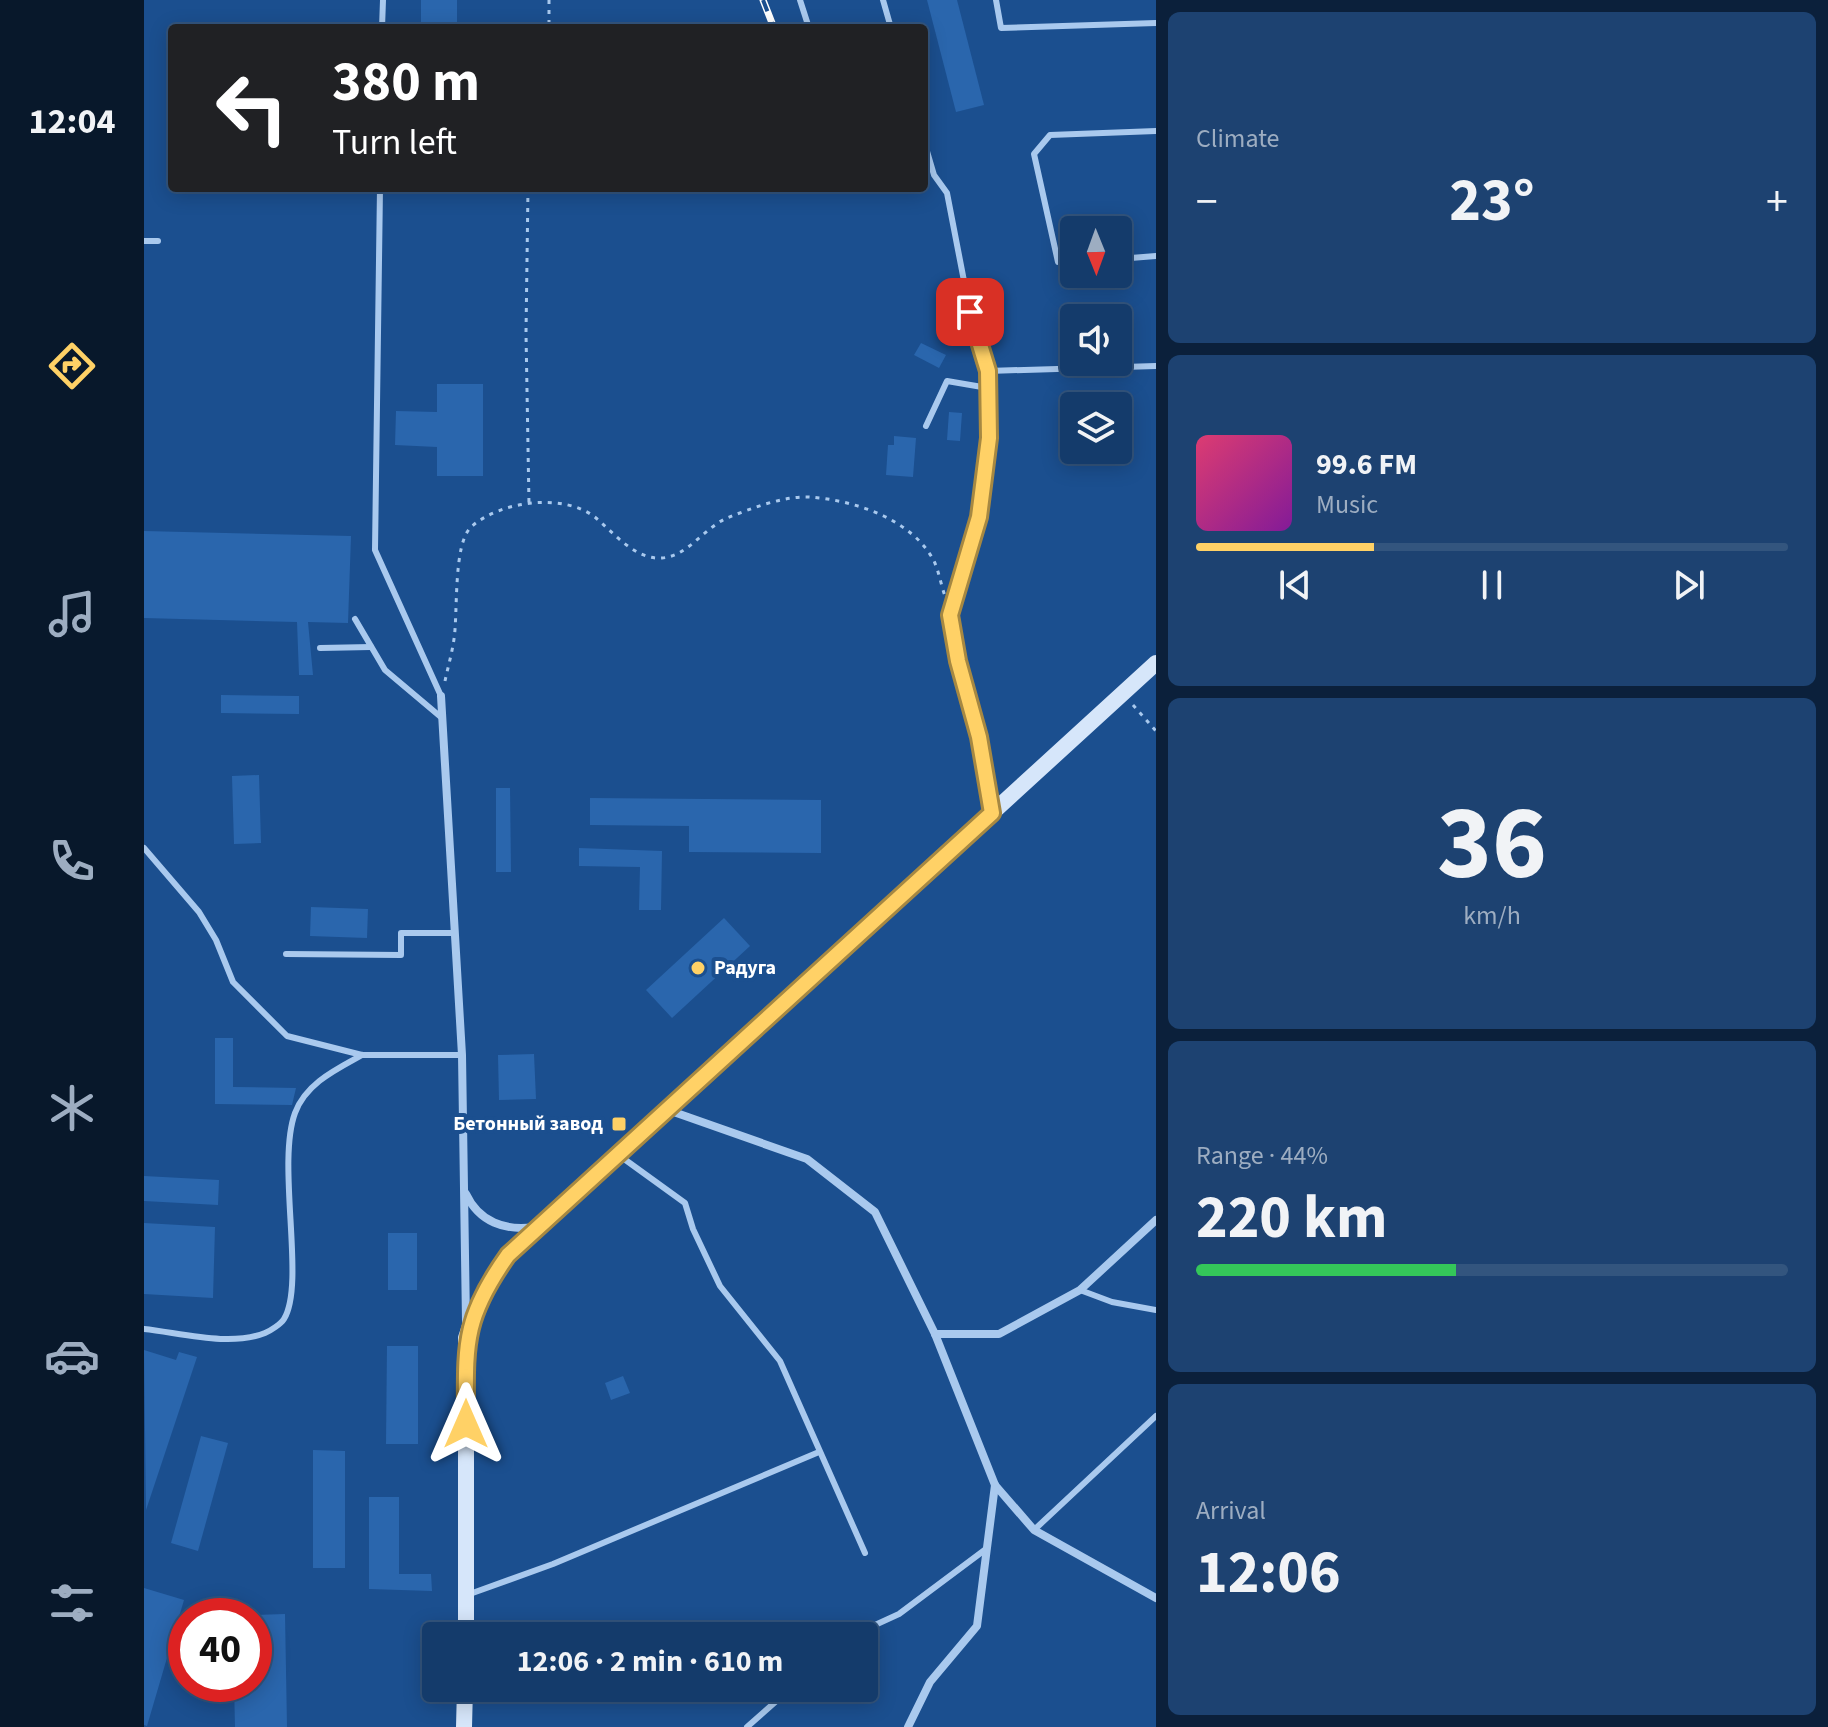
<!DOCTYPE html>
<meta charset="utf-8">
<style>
body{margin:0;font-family:"Source Sans 3",sans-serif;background:#1d4271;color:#f1f3f6;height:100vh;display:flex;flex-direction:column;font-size:30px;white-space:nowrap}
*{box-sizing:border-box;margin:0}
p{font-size:26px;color:#9dadc1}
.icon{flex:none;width:44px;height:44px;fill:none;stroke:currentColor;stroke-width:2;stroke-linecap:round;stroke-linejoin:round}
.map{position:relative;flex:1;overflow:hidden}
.panel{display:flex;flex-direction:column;gap:12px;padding:12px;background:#0b203b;width:672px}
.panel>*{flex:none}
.hud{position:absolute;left:24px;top:24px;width:760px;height:168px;border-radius:8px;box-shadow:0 4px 20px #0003,0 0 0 2px #33557e;background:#202124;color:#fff;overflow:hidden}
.needle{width:52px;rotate:179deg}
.controls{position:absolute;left:916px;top:216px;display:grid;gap:16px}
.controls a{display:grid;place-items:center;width:72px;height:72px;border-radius:8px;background:#143b6b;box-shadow:0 4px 20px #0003,0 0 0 2px #33557e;font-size:40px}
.speed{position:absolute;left:24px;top:1598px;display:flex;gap:16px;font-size:40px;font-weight:700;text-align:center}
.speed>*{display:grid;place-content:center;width:104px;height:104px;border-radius:50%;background:#143b6b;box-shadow:0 4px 20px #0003,0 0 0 2px #33557e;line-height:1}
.speed .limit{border:12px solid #d22;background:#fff;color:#111}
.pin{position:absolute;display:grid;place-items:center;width:68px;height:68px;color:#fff;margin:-34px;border-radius:16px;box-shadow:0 4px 12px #0006}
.me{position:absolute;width:88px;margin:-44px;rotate:0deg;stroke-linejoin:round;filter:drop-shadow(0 0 6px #0008)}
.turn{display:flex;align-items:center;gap:28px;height:168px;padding:0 32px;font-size:36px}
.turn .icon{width:104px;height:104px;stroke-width:2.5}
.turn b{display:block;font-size:56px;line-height:68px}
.big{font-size:60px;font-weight:700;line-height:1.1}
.panel .tile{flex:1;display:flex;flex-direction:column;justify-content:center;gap:12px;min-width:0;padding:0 28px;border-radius:12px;background:#1d4271}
.panel .dial{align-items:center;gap:0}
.dial b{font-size:104px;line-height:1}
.song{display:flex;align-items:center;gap:24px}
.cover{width:96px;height:96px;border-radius:12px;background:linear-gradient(135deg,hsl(340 70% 55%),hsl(290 70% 35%))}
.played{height:8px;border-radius:4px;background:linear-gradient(90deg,#ffd166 30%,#33557e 30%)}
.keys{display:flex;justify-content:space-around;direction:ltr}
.heat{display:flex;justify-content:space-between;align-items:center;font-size:44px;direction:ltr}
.charge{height:12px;border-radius:6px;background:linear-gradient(90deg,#34c759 44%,#33557e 0)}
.trip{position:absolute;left:278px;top:1622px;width:456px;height:80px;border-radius:8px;background:#143b6b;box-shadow:0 4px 20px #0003,0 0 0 2px #33557e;font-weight:700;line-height:80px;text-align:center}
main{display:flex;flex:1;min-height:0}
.menu{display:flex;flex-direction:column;width:144px;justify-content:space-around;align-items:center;background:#08182b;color:#9dadc1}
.menu .icon{width:56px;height:56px}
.menu .on{color:#ffd166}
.menu b{font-size:36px;color:#f1f3f6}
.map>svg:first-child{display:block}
.building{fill:#2a66ad}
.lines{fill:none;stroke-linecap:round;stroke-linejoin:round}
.path{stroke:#a9c9ee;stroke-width:3;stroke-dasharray:4 6;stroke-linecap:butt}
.lane{stroke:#a9c9ee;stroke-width:6}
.street{stroke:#a9c9ee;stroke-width:8}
.secondary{stroke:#d6e6fa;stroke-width:16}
.rail-casing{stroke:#fff;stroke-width:7}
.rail{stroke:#1b4f8f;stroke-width:4;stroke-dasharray:12;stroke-linecap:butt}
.route-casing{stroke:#a68842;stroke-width:20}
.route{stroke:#ffd166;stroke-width:14}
.poi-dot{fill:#ffd166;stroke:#1b4f8f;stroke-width:3}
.labels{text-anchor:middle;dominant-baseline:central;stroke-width:8;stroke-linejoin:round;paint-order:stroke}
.poi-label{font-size:20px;font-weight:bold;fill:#fff;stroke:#1b4f8f;text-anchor:start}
</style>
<main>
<nav class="menu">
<b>12:04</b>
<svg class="icon on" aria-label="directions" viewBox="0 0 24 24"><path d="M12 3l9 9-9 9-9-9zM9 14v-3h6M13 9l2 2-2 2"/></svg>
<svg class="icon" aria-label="music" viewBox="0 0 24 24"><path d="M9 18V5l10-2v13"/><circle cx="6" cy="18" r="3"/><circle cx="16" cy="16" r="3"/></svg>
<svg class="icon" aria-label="phone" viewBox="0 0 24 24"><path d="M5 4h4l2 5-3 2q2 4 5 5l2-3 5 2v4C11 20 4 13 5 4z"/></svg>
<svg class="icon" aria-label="climate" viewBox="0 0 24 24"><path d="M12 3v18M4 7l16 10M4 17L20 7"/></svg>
<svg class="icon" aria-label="car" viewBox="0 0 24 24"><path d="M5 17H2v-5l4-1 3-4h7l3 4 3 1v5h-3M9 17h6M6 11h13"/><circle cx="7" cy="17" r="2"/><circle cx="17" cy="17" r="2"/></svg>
<svg class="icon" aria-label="filters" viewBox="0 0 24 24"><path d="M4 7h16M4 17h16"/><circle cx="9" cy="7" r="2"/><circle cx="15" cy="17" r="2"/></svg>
</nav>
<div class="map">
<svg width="1012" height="1727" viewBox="0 0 1012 1727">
<rect width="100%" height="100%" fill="#1b4f8f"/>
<g class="building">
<rect x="277" y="0" width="36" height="28"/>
<path d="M783 0H813L840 105 812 112Z"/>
<path d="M777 343 802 355 795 368 770 355Z"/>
<path d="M293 384H339V476H293V447L251 445 252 411 293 412Z"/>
<path d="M805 412 818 413 816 441 803 440Z"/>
<path d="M750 436 772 438 769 477 742 475 744 445H750Z"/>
<path d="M0 531 207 536 204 623 164 622 169 675H155L153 622 0 618Z"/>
<path d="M77 695 155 696V714L77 713Z"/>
<path d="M115 775 117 843 90 844 88 776Z"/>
<path d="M352 788H366L367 872H352Z"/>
<path d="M446 798 677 800V853L545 852V826L446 825Z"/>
<path d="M435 848 518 851 517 910H495L496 867 435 866Z"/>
<path d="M167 907 224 909 223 938 166 936Z"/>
<path d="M580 918 606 946 528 1018 502 990Z"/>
<path d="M71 1038H89V1087L152 1088 148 1105 71 1104Z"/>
<path d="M390 1054 392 1099 355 1100 354 1055Z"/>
<path d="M0 1176 75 1180 74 1205 0 1201Z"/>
<path d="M0 1223 71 1227 69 1298 0 1294Z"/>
<rect x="244" y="1233" width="29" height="57"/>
<path d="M243 1346H274V1444H242Z"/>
<path d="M0 1350 32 1360 35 1352 53 1357 2 1510Z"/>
<path d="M479 1376 486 1393 467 1400 461 1383Z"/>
<path d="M57 1436 84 1443 54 1551 27 1543Z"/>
<path d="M169 1450 201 1451V1568H169Z"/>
<path d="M225 1497H255V1574H287L288 1591 225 1589Z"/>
<path d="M0 1588 40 1600 3 1726 0 1725Z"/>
<path d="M141 1614 143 1727H91L90 1684H110V1615Z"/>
</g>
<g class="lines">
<g class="path">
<path d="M405 0V28"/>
<path d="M384 188 382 333 385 504"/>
<path d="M301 681C304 667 308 653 310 639 314 613 309 544 327 527 356 501 420 492 452 518 470 533 491 560 518 558 544 556 560 528 583 518 608 508 639 496 665 497 710 500 768 519 790 561 795 572 797 585 801 596"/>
<path d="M989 705 1012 731"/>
</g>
<g class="lane">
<path d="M656 0 665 28"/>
<path d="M739 0 747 28"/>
<path d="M852 0 857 28 1012 23"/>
<path d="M238 28 239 0"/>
<path d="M780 141 790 175 803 193 826 312 844 371 845 438 835 517 806 615 814 661 835 737 847 809"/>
<path d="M236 188 231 550 297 696"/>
<path d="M0 241H14"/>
<path d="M974 259 1012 256"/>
<path d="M930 261 914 262 890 154 906 135 1012 131"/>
<path d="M844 371 1012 366"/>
<path d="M782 426 803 381 844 388"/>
<path d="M211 619 241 670 298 718"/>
<path d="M176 648 227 647"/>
<path d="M0 848 55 912 72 940 89 982 143 1036 218 1055H318"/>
<path d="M142 954 257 955V933H311"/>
<path d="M476 1156 541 1203 549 1229 576 1286 636 1361 721 1553"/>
<path d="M936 1290 968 1302 1012 1310"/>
<path d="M0 1329C37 1333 86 1347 121 1333 126 1331 137 1324 140 1319 162 1283 132 1165 151 1113 162 1083 193 1069 218 1055"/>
<path d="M890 1530 1012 1416"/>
<path d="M323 1595 409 1564 675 1452"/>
<path d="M707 1636 755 1614 842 1549"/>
<path d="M603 1727 647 1688"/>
</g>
<g class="street">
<path d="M297 696 318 1055 322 1322"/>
<path d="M524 1110 663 1159 731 1212 791 1334 851 1485 890 1530 1012 1598"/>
<path d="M322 1194C335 1222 361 1231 390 1227"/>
<path d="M791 1334H855L936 1290 1012 1220"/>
<path d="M764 1727 786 1682 833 1626 851 1485"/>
</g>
<g class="secondary">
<path d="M322 1636V1338L332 1308 364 1255 1012 663"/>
<path d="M320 1727 321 1688"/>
</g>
<g class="rail-casing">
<path id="rail" d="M619 0 630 28"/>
</g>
<use href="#rail" class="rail"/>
</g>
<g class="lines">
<g class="route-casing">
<path id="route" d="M322 1424C322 1347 317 1321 364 1255L848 813 835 737 814 661 806 615 835 517 845 438 844 371 826 312"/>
</g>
<use href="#route" class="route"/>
</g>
<g class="poi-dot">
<circle cx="554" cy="968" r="8"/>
<rect x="467" y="1116" width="16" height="16" rx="4"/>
</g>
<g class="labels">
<g class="poi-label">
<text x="570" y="968">Радуга</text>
<text x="459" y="1124" text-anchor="end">Бетонный завод</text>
</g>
</g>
</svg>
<div class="controls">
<a><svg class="needle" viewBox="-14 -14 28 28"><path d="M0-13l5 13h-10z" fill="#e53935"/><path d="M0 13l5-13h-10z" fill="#9dadc1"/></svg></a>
<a><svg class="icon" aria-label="sound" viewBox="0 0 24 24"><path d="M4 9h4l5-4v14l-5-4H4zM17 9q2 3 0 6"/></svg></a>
<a><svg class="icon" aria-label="layers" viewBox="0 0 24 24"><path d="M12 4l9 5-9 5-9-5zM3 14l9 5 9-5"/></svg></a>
</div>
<div class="speed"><div class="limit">40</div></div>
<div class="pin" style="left:826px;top:312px;background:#d93025"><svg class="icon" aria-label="arrive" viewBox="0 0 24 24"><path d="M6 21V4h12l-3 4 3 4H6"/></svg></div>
<svg class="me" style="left:322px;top:1424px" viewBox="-20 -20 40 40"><path d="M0-17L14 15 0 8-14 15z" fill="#ffd166" stroke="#fff" stroke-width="4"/></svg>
<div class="trip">12:06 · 2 min · 610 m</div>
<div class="hud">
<div class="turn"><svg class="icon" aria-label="left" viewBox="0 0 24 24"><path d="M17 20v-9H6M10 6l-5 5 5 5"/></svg><div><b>380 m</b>Turn left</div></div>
</div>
</div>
<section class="panel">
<div class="tile"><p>Climate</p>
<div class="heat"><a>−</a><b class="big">23°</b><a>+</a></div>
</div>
<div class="tile">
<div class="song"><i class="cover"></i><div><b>99.6 FM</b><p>Music</p></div></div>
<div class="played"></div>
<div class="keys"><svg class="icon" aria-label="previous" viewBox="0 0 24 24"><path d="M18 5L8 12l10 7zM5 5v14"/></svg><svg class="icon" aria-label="pause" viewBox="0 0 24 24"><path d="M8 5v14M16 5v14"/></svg><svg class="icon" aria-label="next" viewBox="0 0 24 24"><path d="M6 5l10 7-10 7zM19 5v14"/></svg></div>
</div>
<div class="tile dial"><b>36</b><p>km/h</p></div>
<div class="tile"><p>Range · 44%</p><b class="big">220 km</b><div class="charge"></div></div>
<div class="tile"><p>Arrival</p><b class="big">12:06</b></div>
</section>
</main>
